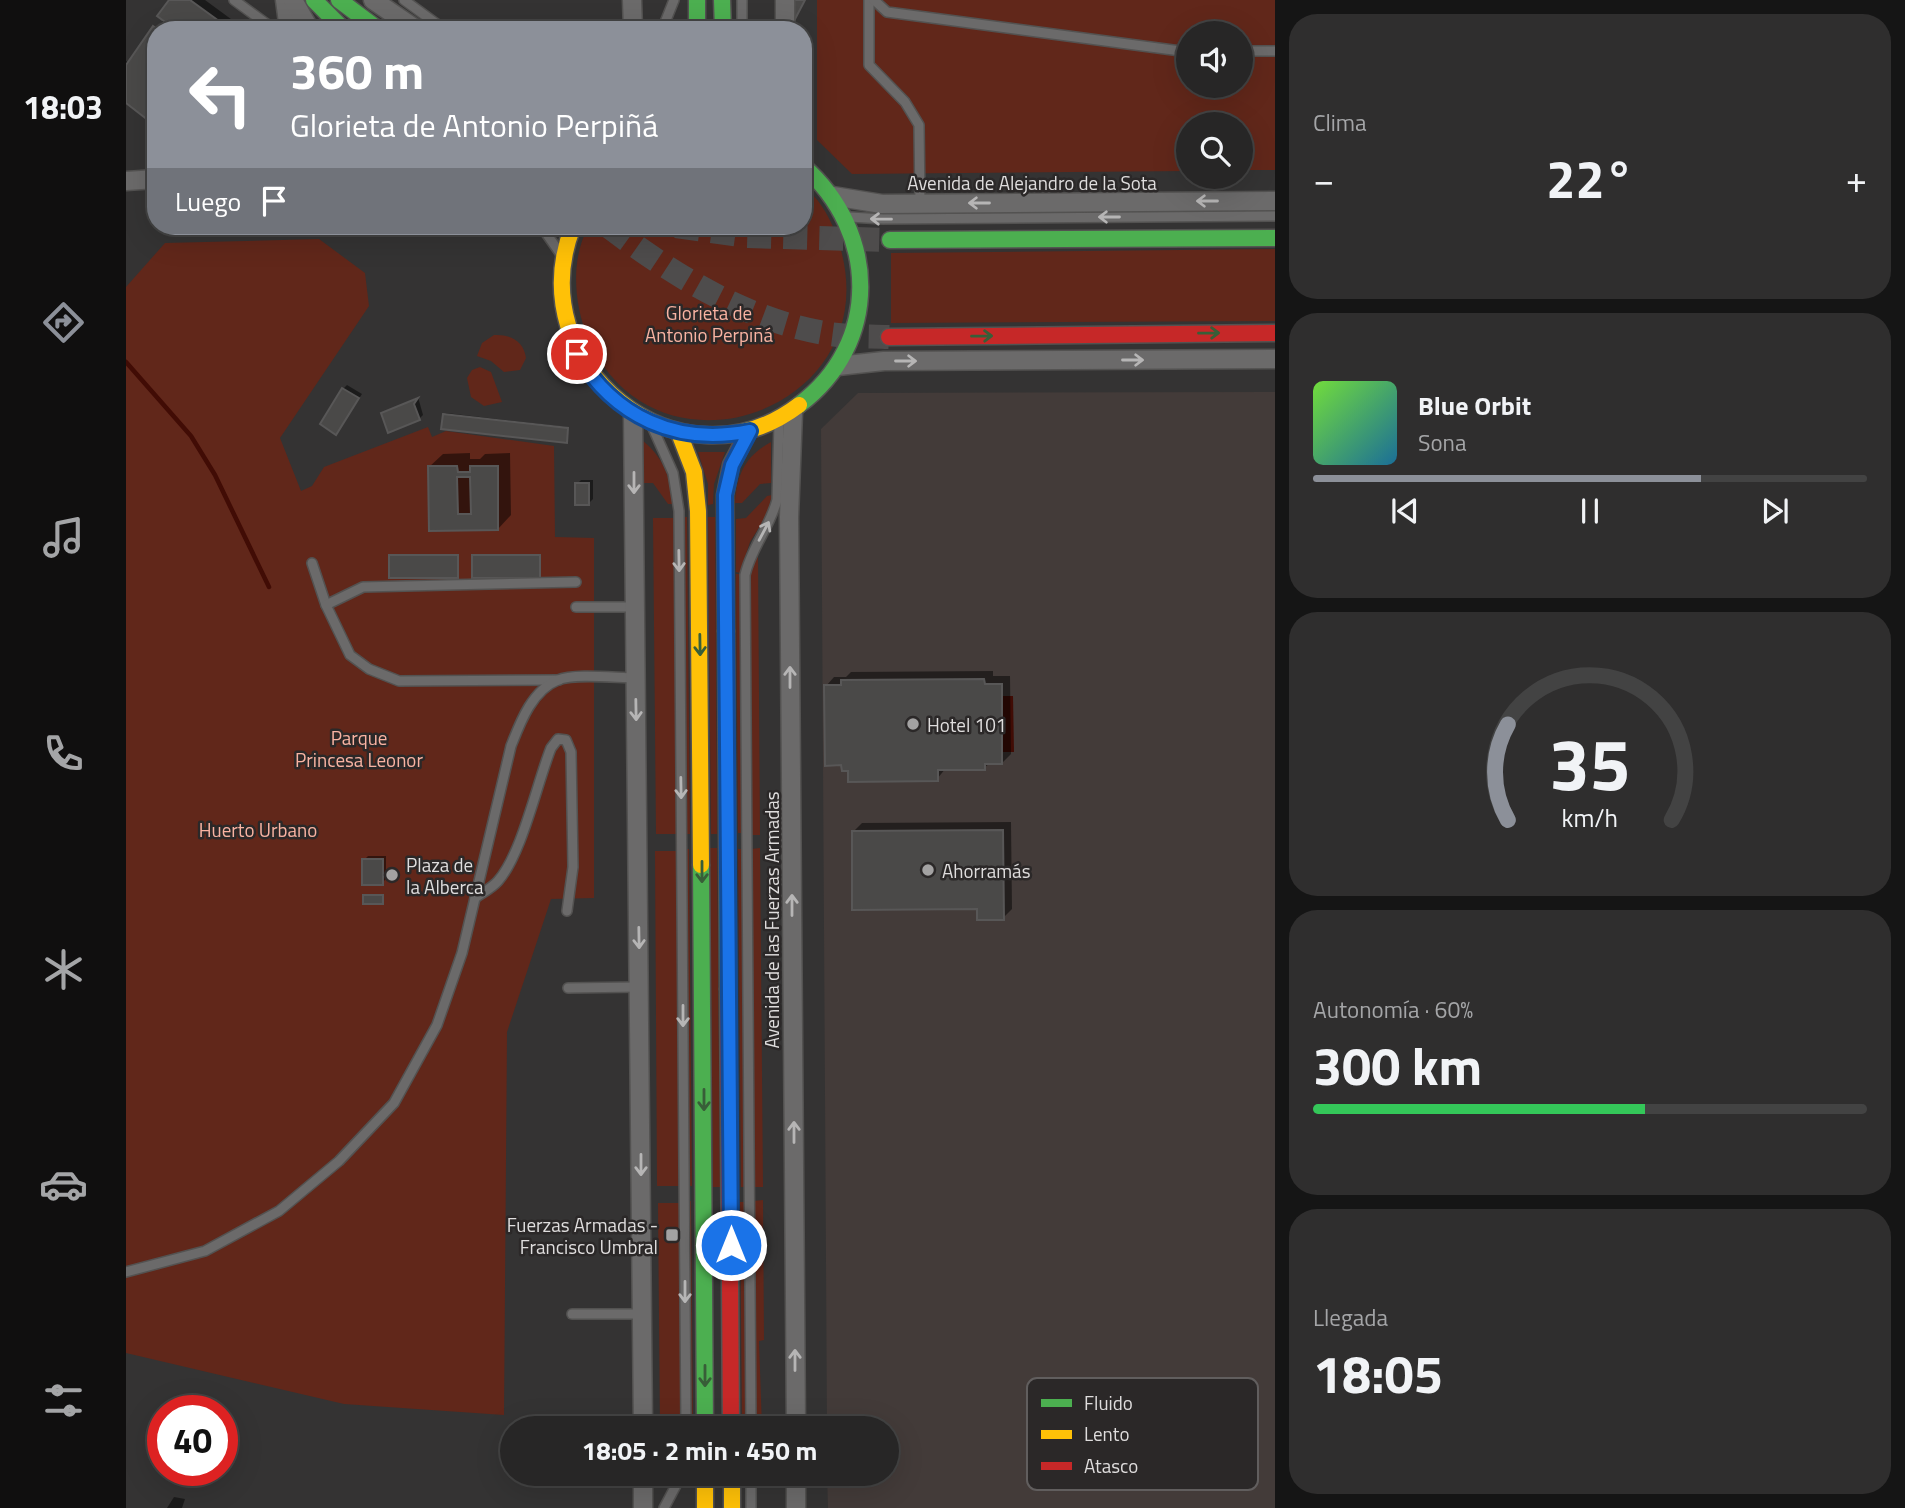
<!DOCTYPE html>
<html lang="es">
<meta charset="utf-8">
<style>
body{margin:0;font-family:"Titillium Web",sans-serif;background:#2f2e2e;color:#f1f3f6;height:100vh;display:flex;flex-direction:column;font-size:26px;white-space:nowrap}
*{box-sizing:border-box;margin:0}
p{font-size:23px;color:#a4a5a7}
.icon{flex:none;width:38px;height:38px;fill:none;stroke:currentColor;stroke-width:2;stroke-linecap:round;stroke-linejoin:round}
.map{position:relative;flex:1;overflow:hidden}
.drawer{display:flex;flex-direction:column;gap:14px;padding:14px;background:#151515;width:630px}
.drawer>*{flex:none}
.top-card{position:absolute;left:21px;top:21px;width:665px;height:214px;border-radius:28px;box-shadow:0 7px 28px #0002,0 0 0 2px #434343;background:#8c9099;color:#fff;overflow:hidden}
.controls{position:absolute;left:1050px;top:21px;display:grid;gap:14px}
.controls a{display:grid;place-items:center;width:77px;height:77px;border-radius:50%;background:#272626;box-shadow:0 7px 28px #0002,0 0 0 2px #434343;font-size:35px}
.speed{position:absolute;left:21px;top:1395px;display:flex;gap:14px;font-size:35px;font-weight:700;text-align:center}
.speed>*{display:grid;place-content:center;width:91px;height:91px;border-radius:50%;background:#272626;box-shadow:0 7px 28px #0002,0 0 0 2px #434343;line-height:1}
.speed .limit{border:10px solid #d22;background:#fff;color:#111}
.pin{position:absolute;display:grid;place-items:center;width:60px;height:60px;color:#fff;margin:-30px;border:4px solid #fff;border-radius:50%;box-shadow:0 2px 7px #0007}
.me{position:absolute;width:77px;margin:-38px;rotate:0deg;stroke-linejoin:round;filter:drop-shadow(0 0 5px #0008)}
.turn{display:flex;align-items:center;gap:24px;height:147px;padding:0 28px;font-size:32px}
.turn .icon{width:91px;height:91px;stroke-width:2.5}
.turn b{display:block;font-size:49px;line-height:60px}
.then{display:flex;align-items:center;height:66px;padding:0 28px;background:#0003;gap:14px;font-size:26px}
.big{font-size:52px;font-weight:700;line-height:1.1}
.drawer .tile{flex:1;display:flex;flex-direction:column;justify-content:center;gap:10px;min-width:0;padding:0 24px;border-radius:28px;background:#2f2e2e}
.drawer .dial{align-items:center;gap:0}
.dial svg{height:182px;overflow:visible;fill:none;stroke:#434343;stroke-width:7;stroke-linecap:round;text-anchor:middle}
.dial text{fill:#f1f3f6;stroke:none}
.song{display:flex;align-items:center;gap:21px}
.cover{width:84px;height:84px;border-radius:10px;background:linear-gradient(135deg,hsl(100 70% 55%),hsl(200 70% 35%))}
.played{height:7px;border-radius:4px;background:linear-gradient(90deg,#8c9099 70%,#434343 70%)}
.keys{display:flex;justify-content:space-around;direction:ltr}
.heat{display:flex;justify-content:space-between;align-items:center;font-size:38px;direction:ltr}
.charge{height:10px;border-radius:5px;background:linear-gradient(90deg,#34c759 60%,#434343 0)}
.trip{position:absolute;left:374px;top:1416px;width:399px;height:70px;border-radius:35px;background:#272626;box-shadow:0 7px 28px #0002,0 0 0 2px #434343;font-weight:700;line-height:70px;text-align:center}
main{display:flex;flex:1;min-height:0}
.tab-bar{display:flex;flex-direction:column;width:126px;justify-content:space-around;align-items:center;background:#100f0f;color:#a4a5a7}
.tab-bar .icon{width:49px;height:49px}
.tab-bar .selected{color:#8c9099}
.tab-bar b{font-size:32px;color:#f1f3f6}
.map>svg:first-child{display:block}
.built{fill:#433b39}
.green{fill:#61271a;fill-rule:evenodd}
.water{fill:#410c05}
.shadow{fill:#0007}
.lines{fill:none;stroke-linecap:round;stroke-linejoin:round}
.stream{stroke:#410c05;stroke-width:4.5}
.building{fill:#4a4948;stroke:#585757;stroke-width:2;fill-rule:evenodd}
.secondary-tunnel{stroke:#4e4c4c;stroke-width:24;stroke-dasharray:24 12;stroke-linecap:butt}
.lane-casing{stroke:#535251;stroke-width:12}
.street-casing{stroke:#535251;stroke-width:21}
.fast-casing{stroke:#535251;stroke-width:19}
.slow-casing{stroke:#535251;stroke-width:19}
.jam-casing{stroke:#535251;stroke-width:19}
.lane{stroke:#6b6a6a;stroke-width:9}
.street{stroke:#6b6a6a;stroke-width:18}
.fast{stroke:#4caf50;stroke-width:16}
.slow{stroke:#ffc107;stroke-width:16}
.jam{stroke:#c62828;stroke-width:16}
.oneway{stroke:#b6b5b5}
.oneway2{stroke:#385e38}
.route-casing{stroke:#114b97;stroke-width:18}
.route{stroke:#1a73e8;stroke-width:12}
.poi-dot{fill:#a3a2a2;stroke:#2b2828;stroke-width:2.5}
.labels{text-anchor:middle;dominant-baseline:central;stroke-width:5;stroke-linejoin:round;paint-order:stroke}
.street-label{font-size:19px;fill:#dfdddd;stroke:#2b2828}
.park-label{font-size:19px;fill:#f9b3a2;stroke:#2b2828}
.poi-label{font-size:19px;fill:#dfdddd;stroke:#2b2828;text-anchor:start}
.key{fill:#2b2828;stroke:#615e5e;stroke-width:2}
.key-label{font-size:19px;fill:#dfdddd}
</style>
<main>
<nav class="tab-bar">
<b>18:03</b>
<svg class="icon selected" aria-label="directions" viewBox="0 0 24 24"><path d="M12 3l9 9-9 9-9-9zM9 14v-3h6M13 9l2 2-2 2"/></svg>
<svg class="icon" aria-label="music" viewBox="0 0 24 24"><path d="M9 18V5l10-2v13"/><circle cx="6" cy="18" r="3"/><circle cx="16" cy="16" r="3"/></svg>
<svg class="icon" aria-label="phone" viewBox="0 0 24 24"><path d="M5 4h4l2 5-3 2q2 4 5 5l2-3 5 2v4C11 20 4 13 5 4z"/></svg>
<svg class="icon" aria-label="climate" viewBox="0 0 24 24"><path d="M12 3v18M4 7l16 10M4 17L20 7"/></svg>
<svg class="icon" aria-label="car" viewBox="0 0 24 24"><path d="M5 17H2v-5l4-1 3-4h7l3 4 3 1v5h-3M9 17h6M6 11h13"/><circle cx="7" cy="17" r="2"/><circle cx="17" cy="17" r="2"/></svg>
<svg class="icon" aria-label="filters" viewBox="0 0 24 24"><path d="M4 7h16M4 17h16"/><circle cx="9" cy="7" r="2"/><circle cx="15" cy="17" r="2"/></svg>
</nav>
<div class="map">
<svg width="1149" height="1508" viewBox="0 0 1149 1508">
<rect width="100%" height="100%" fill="#343333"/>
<path class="built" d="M1149 392V1508H702L701 1474H761V1428H701L695 429 732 393Z"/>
<g class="green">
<path d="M691 0H1149V170H1115V124H1062V171L726 174 691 140ZM1062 33H1115V86H1062Z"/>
<path d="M677 186C698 202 710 229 716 254 755 413 527 490 462 338 448 305 444 258 463 226H677Z"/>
<path d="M1149 208V211L777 214V211Z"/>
<path d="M193 239 239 273 243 306 154 438 175 491 186 486 198 467 302 427 306 437 320 431 428 446 429 537 468 538V898L425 899 381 1032 378 1415 218 1404 0 1353V287L39 243Z"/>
<path d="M1149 249V321L765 323V253Z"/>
<path d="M368 335C384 334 398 341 400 358L394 370 378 372 365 361 351 356 356 343Z"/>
<path d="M354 367 365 372 376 402 358 406 345 397 341 378 346 370Z"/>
<path d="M516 440C538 458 544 477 548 504H542L527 483H516Z"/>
<path d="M645 442V483L634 484 616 503H609C611 474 619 456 645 442Z"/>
<path d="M572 452H599L588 484 587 504 582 505V484Z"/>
<path d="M646 495 641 515 624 542 614 573 610 572V519L620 518 641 496Z"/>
<path d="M557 517H561L564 834H559Z"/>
<path d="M582 517H589L591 834H585Z"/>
<path d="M527 518H548L551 834H530Z"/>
<path d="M632 556 634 835H625L623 574Z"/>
<path d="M610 574H614L616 833H612Z"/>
<path d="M584 848H591L594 1187H587Z"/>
<path d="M634 848 637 1187H628L625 849Z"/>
<path d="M560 849H563L566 1186H562Z"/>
<path d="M612 849H616L618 1187H615Z"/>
<path d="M529 851H551L553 1186H531Z"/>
<path d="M637 1200 638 1340 633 1341 636 1428H629L627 1201Z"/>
<path d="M562 1201H565L567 1428H564Z"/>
<path d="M614 1202H618L620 1428H616Z"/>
<path d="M532 1203H553L555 1428H534Z"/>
</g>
<path class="water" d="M876 696H887L888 752H876Z"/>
<g class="shadow">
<path d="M45 0H79L109 22 104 30H30L28 122 0 101V61L4 64 38 19Z"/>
<path d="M221 385 236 394 210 433 217 389Z"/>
<path d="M292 397 297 415 293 419 257 413Z"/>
<path d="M320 413 441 427 439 441 318 415Z"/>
<path d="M344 453V459H354L359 454 384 453 385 515 372 529H304L303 467 317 454Z"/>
<path d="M455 480H467V499L463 503 451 484Z"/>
<path d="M267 554H333V575L265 555Z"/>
<path d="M349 554H415V575L347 556Z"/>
<path d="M867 671V676H884L885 754 876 763H864L858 768H820L811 779 724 769 700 686 708 677H720L725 672Z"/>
<path d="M885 822 886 909 877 918 852 907 728 831 736 823Z"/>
<path d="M242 856H260V879L256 883 238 860Z"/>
<path d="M48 1497 59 1499 56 1508H41Z"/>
</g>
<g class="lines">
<path class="stream" d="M0 362 65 436 89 475 143 587"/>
</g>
<g class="building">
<path d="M43 0H64L104 29 50 30 31 16Z"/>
<path d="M668 0H679L668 21Z"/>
<path d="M27 26 32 30H30L27 124 0 103V65Z"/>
<path d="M216 388 233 398 210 435 194 424Z"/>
<path d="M292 398 288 404 294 420 262 433 255 413Z"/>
<path d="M317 414 442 428 441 443 315 429Z"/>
<path d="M302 466H331L332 472H344V466H372V530L303 531ZM331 477H344L345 514H332Z"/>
<rect x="449" y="483" width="14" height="22"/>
<rect x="263" y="555" width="69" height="23"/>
<rect x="346" y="555" width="68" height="23"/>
<path d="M858 679 859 684H876V764H859V770H812V781L722 782V771H716L715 765 699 766 698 685H715V680Z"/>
<path d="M877 830 878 920H851V909L726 910V831Z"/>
<rect x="236" y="859" width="21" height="26"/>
<rect x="237" y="895" width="20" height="9"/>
</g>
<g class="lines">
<g class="secondary-tunnel">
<path d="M482 226C546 274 617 319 698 333 719 337 742 336 763 337"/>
<path d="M550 226 620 236 764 240"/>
</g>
<g class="lane-casing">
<g id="lane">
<path d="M108 0 149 30"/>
<path d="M278 0 319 30"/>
<path d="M616 0V30"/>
<path d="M743 0V65L779 102 793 125 794 204"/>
<path d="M748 0 761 12 1062 52"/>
<path d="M536 30 548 0"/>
<path d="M1115 51H1149"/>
<path d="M724 217 757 219 1149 216"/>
<path d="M415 226 434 253"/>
<path d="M526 426 547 473 553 511 560 1428"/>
<path d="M186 563 200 605"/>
<path d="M450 607H509"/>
<path d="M433 680 273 681 243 669 224 655 200 605 237 587 450 582"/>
<path d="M349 898C356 893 366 888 372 881 396 854 411 783 425 748L432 739 440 740 445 752 447 867 441 911"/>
<path d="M442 988 513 987"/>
<path d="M0 1272 79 1251 153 1211 213 1161 268 1103 311 1025 336 953 385 746C394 723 406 690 432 680 448 673 491 678 509 678"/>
<path d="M446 1314H516"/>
<path d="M625 1428 619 575C625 548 644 527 651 500L653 422"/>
<path d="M625 1474V1508"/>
<path d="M538 1508 556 1474"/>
</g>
</g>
<g class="street-casing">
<g id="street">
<path d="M159 0 163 30"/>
<path d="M167 0 184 30"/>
<path d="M247 0 291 30"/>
<path d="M506 0 507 30"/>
<path d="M659 0V30"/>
<path d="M0 181 30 179"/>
<path d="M707 196 756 204 1149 201"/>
<path d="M712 366 758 361 1149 359"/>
<path d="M667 412 663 517 670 1428"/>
<path d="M507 414 517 1428"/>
<path d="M517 1474V1508"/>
<path d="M670 1474V1508"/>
</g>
</g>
<g class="fast-casing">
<g id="fast">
<path d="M188 0 218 30"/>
<path d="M213 0 253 30"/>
<path d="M571 0V30"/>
<path d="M596 0 597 30"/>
<path d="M764 240 1149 238"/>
<path d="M673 405C755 344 753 232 677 166"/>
<path d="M600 631 602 989"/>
<path d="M575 865 579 1428"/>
</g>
</g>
<g class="slow-casing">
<g id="slow">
<path d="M447 226C392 366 553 496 673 405"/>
<path d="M553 433 568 472 572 511 575 865"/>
<path d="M579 1474V1508"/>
<path d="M606 1474V1508"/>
</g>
</g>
<g class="jam-casing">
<g id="jam">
<path d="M763 337 1149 333"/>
<path d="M600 631 599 495 605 465 623 431"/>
<path d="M602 989 605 1428"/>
</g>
</g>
<use href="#lane" class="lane"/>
<use href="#street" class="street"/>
<use href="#fast" class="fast"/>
<use href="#slow" class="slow"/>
<use href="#jam" class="jam"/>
</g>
<defs><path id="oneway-shaft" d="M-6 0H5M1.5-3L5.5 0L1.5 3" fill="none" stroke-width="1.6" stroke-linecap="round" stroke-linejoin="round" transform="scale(1.75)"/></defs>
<g class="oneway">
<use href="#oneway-shaft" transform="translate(1081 201) rotate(180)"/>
<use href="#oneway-shaft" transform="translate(853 203) rotate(180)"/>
<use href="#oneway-shaft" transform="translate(983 217) rotate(180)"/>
<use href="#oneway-shaft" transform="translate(755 219) rotate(-179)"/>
<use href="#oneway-shaft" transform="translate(1007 360)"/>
<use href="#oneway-shaft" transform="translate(780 361)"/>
<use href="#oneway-shaft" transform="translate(508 483) rotate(90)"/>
<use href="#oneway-shaft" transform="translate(638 531) rotate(-62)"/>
<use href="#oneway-shaft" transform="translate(553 561) rotate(89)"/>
<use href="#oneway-shaft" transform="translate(664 677) rotate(-90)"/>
<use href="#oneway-shaft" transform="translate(510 710) rotate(89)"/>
<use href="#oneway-shaft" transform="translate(555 788) rotate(89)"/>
<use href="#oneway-shaft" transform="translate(666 905) rotate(-90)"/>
<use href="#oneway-shaft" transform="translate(513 938) rotate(89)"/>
<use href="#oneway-shaft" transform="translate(557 1016) rotate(90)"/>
<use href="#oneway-shaft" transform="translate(668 1132) rotate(-90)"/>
<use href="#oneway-shaft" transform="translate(515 1165) rotate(90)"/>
<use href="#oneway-shaft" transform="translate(559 1292) rotate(90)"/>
<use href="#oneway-shaft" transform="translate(669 1360) rotate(-90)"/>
</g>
<g class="oneway2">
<use href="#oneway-shaft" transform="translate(1083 333) rotate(-1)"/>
<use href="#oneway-shaft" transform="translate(856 336) rotate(-1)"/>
<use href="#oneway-shaft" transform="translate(574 645) rotate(89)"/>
<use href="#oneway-shaft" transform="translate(576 872) rotate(90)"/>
<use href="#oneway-shaft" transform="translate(578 1100) rotate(90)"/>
<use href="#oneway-shaft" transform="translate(579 1376) rotate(90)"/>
</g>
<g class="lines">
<g class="route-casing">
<path id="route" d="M451 354C488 417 551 446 624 431L606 465 599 495 605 1245"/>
</g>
<use href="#route" class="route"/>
</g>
<g class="poi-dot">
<circle cx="787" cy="724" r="7"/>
<circle cx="802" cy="870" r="7"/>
<circle cx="266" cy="875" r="7"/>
<rect x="539" y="1228" width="14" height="14" rx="3.5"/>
</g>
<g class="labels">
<g class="street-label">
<text x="906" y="182">Avenida de Alejandro de la Sota</text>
<text transform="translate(645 920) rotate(-90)">Avenida de las Fuerzas Armadas</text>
</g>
<g class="park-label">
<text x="583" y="312">Glorieta de<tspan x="583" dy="22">Antonio Perpiñá</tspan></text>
<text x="233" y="737">Parque<tspan x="233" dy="22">Princesa Leonor</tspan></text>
<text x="132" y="829">Huerto Urbano</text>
</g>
<g class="poi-label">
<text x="801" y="724">Hotel 101</text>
<text x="280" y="864">Plaza de<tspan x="280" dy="22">la Alberca</tspan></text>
<text x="816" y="870">Ahorramás</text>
<text x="532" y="1224" text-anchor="end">Fuerzas Armadas -<tspan x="532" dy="22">Francisco Umbral</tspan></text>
</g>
</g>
<rect x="901" y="1378" width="231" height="112" rx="10" class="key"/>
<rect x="915" y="1399" width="31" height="8" fill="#4caf50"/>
<rect x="915" y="1430" width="31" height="9" fill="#ffc107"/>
<rect x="915" y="1462" width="31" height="8" fill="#c62828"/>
<g class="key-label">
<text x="958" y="1410">Fluido</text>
<text x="958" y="1441">Lento</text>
<text x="958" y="1473">Atasco</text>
</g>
</svg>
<div class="controls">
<a><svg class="icon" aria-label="sound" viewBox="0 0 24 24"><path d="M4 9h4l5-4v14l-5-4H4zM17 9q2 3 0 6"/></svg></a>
<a><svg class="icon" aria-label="search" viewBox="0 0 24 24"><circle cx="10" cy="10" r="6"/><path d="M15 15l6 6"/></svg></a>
</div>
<div class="speed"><div class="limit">40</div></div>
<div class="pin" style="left:451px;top:354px;background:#d93025"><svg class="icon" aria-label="arrive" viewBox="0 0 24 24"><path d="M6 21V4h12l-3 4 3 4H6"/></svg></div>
<svg class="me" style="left:605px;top:1245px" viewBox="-20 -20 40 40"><circle r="17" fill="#1a73e8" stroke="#fff" stroke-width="3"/><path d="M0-11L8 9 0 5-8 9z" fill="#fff"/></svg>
<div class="trip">18:05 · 2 min · 450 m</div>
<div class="top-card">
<div class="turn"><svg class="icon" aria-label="left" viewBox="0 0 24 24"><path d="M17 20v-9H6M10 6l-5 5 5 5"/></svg><div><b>360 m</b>Glorieta de Antonio Perpiñá</div></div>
<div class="then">Luego<svg class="icon" aria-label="arrive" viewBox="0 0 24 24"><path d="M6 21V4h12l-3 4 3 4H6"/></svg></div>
</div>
</div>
<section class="drawer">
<div class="tile"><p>Clima</p>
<div class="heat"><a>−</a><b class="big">22°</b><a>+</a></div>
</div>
<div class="tile">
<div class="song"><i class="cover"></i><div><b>Blue Orbit</b><p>Sona</p></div></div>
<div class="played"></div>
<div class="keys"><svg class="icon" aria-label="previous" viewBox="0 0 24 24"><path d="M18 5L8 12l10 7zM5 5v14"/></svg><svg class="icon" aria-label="pause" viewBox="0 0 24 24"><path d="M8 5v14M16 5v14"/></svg><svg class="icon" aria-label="next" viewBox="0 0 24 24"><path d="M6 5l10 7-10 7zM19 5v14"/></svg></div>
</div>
<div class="tile dial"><svg viewBox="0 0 100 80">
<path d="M14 69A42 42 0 1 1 86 69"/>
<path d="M14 69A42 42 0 0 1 14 27" stroke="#8c9099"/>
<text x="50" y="56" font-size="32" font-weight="700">35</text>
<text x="50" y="72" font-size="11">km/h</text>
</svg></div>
<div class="tile"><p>Autonomía · 60%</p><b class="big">300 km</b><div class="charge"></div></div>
<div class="tile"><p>Llegada</p><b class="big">18:05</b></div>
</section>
</main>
